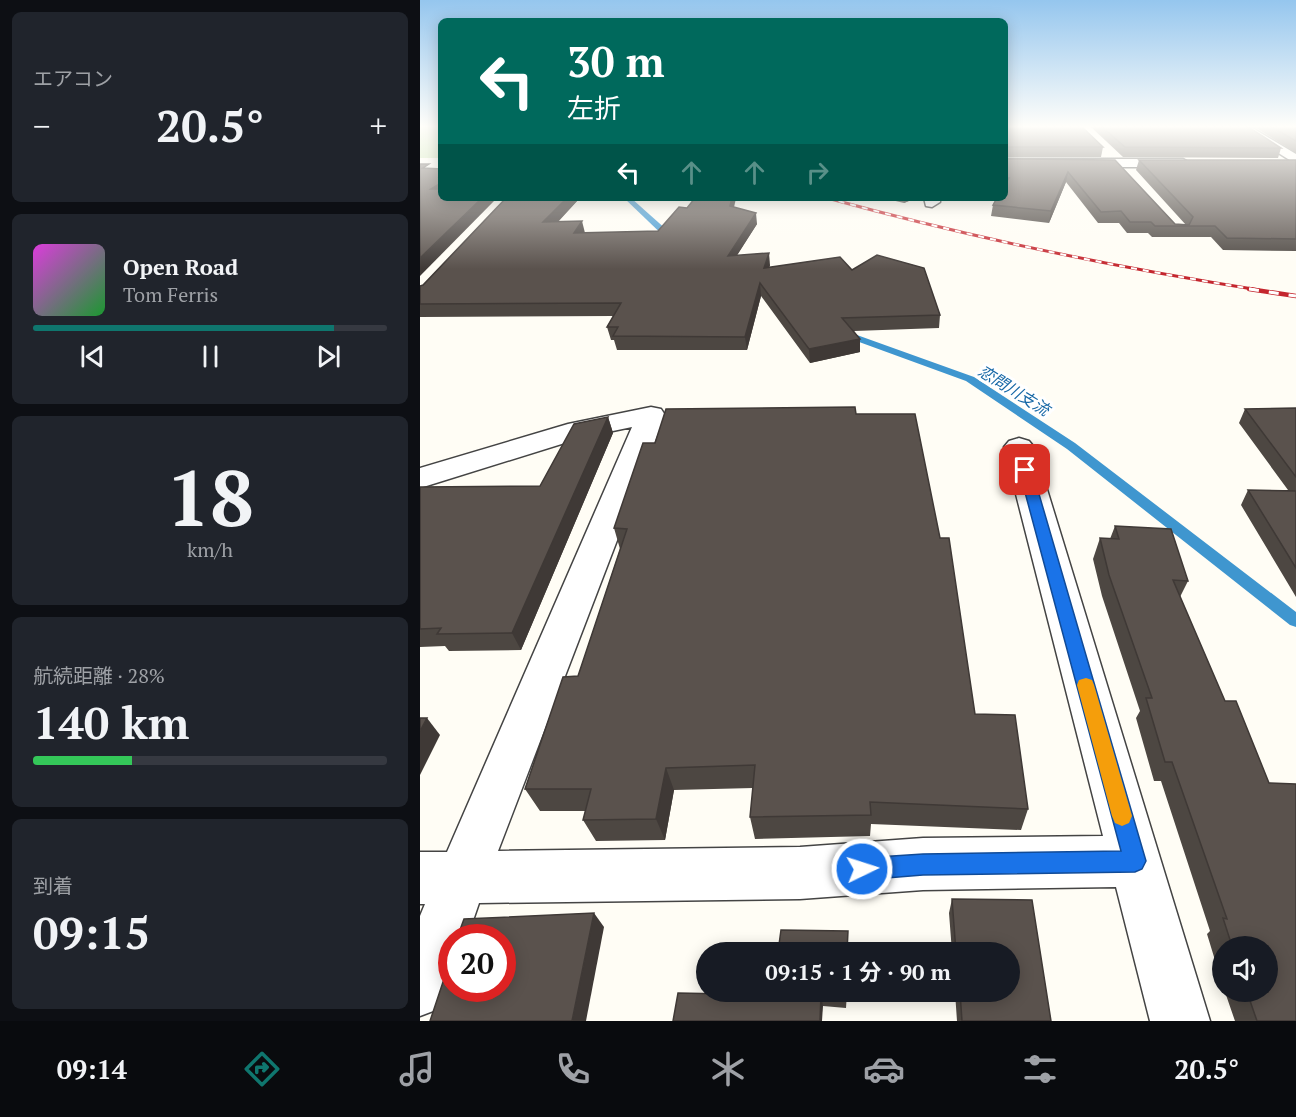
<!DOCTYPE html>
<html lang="ja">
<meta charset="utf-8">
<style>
body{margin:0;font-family:"PT Serif","Noto Sans JP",serif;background:#20242c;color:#f1f3f6;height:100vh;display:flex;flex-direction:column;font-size:22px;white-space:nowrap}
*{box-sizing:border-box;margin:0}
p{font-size:20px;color:#9ea1a6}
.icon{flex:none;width:33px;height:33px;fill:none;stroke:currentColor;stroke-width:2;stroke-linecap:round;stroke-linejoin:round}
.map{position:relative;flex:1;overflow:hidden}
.sheet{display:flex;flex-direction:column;gap:12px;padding:12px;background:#0d0f14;width:420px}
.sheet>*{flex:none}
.banner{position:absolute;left:18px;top:18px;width:570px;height:183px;border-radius:9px;box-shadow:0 3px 15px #0003;background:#00695c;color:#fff;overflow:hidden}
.controls{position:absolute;left:792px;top:936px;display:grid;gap:12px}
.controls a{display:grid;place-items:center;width:66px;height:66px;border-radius:50%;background:#171b24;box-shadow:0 3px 15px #0003;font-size:30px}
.speed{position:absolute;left:18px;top:924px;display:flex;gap:12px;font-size:30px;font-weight:700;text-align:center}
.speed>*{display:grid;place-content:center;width:78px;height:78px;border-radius:50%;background:#171b24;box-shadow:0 3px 15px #0003;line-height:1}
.speed .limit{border:9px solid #d22;background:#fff;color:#111}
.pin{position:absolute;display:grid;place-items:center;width:51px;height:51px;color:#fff;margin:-26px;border-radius:12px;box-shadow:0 3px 9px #0006}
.me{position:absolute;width:66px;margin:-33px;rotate:86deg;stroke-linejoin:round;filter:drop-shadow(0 0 4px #0008)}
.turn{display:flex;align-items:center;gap:21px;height:126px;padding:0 30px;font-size:27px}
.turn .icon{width:78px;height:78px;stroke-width:2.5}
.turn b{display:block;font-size:42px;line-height:51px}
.lanes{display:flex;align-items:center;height:57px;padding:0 30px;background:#0003;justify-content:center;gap:30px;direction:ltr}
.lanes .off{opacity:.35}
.big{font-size:45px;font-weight:700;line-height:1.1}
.sheet .widget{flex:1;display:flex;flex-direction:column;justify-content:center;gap:9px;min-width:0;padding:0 21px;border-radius:9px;background:#20242c}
.sheet .dial{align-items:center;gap:0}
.dial b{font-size:78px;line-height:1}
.song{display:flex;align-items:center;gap:18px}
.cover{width:72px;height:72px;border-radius:9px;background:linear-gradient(135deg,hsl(300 70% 55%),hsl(130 70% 35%))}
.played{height:6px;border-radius:3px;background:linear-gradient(90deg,#0f766e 85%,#363941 85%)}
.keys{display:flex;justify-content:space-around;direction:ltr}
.heat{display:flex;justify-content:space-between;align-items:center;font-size:33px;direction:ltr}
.charge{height:9px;border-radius:4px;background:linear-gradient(90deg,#34c759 28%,#363941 0)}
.trip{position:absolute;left:276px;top:942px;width:324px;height:60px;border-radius:30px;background:#171b24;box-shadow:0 3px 15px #0003;font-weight:700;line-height:60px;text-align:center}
.tabs{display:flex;height:96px;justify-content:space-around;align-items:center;background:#090b0e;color:#9ea1a6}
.tabs .icon{width:42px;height:42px}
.tabs .current{color:#0f766e}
.tabs b{font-size:27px;color:#f1f3f6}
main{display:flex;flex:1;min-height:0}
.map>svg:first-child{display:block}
.forest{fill:#b9dc9c}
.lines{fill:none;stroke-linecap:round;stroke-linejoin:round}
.stream{fill:#3f96cf;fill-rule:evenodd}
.minor-casing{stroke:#444;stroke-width:3}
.minor{fill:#fff;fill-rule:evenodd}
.rail-far1-casing{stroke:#c4262e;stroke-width:3}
.rail-casing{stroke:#c4262e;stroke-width:4.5}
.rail-far1{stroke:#fff;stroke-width:2;stroke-dasharray:6;stroke-linecap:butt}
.rail{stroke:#fff;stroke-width:3;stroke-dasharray:10;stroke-linecap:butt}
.wall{fill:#4d4742}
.shaded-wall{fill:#3f3936}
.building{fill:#5a524d;stroke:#3f3936;stroke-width:1.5}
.route{fill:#1a73e8;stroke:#114b97;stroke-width:1.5}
.slow{fill:#f59e0b}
.labels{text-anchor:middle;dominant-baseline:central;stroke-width:6;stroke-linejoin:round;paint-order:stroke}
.water-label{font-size:16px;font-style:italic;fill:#1768a6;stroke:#fff}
</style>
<main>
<section class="sheet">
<div class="widget"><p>エアコン</p>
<div class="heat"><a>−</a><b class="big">20.5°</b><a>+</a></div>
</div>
<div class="widget">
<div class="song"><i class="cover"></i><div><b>Open Road</b><p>Tom Ferris</p></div></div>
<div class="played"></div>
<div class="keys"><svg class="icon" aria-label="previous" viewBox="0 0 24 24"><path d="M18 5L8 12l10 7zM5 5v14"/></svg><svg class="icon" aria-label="pause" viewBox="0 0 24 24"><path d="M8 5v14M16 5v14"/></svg><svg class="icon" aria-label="next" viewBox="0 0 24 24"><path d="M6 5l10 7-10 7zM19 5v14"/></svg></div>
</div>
<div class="widget dial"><b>18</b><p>km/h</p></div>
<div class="widget"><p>航続距離 · 28%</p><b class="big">140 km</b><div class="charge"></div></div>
<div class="widget"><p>到着</p><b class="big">09:15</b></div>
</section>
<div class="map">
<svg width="876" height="1021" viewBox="0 0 876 1021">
<rect width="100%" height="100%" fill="#fffdf5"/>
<rect class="forest" x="0" y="126" width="21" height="32"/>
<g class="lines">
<g class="stream">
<path d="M204 198H211L257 239V243H251Z"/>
<path d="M423 330 554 377 655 443 876 612V627L870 625 647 449 546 381 420 335 418 333Z"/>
</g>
<g class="minor-casing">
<g id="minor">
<path d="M815 126H829L876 154V164Z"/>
<path d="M585 159H763L770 163 763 167H585Z"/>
<path d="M504 198H520V202L512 207 506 206Z"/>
<path d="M231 407 241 409 245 415 78 851 380 847 503 838 683 836 584 447 589 441 599 438 609 441 614 447 790 1021H730L696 887 503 890 380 899 59 903 47 938H32V980L21 1008 0 1016V916L5 904H0V852H27L212 427 164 437 0 488V468L148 424Z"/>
</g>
</g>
<use href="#minor" class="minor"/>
<g class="rail-far1-casing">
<path id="rail-far1" d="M407 198C549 237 693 267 839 290"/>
</g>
<g class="rail-casing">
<path id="rail" d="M829 289 876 296"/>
</g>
<use href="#rail-far1" class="rail-far1"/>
<use href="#rail" class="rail"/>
</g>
<g class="wall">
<path d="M585 126 683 147 681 157H585Z"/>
<path d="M670 126H827L861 148 858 158 703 157Z"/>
<path d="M833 126H876V153Z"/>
<path d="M585 159 695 160 755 224 766 225 716 170 719 160H876V251L803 250 791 237H732L728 233H707L699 223H678L646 182 629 223 571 216 573 205 585 198Z"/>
<path d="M463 198H496L484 203Z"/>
<path d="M158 200 138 222 165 233 238 231 314 207 337 224 317 255 350 265 349 267 432 270 520 315 519 328 434 331 440 339V352L390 363 341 296 327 350H197L194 340H191L187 327 193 316 0 317V286L3 285Z"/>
<path d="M876 408V597L821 505 828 490H868L819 423 825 409Z"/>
<path d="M436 414 555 714 608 809 601 830 451 824 450 836 335 839 330 817 333 788 254 790 245 840 176 841 163 820 166 811H120L105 789 158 676 200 549 194 528 235 443Z"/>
<path d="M188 417 193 433 101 650 29 651 25 646 0 647V487L120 486Z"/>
<path d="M695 526 768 581 760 597 876 1021H815L805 992H848V946H802V983L787 934 790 931 741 781H734L716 718 720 711 682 596 673 559 680 538 690 539Z"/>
<path d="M532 899 612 900 631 1021H537L535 992H590V952H532L529 913Z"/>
<path d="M355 992H427L426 1008 403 1006 355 995Z"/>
</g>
<g class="shaded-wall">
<path d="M648 172 646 182 629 223 631 211Z"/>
<path d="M21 175V196L11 189 19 177Z"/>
<path d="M62 198H74L75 200 0 276V258Z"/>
<path d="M147 198H157L158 200 126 234 123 222Z"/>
<path d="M312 198H316L312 217 310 206Z"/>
<path d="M485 198H496L484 203Z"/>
<path d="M336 213 337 224 309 268 308 256Z"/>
<path d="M162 221 165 233H154Z"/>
<path d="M349 253 350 265 346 280 344 268Z"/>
<path d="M340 283 341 296 327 350 325 337Z"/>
<path d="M440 339V352L390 363 389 349Z"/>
<path d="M188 417 193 433 101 650 92 633Z"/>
<path d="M7 718 20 735 0 775V731Z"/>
<path d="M246 768 254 790 245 840 236 819Z"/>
<path d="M174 913 184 927 166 1021H152Z"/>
<path d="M401 995 403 1006 402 1021H400Z"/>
</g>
<g class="building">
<path d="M585 126H661L683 147H586L585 148Z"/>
<path d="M681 126H827L861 148 705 147Z"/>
<path d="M850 126H876V141Z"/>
<path d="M585 159 695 160 755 224 769 225 773 217 719 160H876V239L807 238 795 226H735L731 222H710L701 211 681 212 648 172 631 211 573 205 577 198H585V185L589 178H585Z"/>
<path d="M0 164H9L3 168 21 169V175L19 177H21V183L11 189H21V198H62L0 258Z"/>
<path d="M86 198H147L123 222 162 221 154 233 238 231 259 207 267 208 275 198H312L310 206 336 213 308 256 349 253 344 268 420 257 432 270 457 255 504 268 520 315 422 318 440 339 389 349 340 283 325 337 193 336 198 327H187L201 303 0 304V286L3 285Z"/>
<path d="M435 407 436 414H495L520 538H529L555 714 595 715 608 809 450 802 451 815 330 817 335 765 246 768 236 819 163 820 171 789H105L143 677 158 676 207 529 194 528 223 443H235L246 409Z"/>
<path d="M876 408V477L825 409Z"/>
<path d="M188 417 92 633 17 634 21 628 0 629V487L120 486 154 424Z"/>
<path d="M828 490 876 491V568Z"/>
<path d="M695 526 751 529 768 581 753 580 805 701H816L849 783 876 784V1021H837L827 992H848V946H812L803 918 807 919 752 762H745L726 698H732L689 575 680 538 699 539Z"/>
<path d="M0 718H7L0 731Z"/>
<path d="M532 899 612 900 631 1021H542L540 992H590V952H536Z"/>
<path d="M174 913 152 1021H10L32 955V988H82V938H37L44 919Z"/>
<path d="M361 930 428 931 427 952H358Z"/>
<path d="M355 992H426V997L401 995 400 1021H253L258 993 355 995Z"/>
</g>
<linearGradient id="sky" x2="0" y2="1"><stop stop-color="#95c6ee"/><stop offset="0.47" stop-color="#fffefa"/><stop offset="1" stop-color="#fffefa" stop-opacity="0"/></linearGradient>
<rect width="876" height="269" fill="url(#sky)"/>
<path class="route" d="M605 466 612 470 726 861 722 869 715 872 503 875 442 880 434 876 431 869 434 861 442 858 503 854 701 851 599 470Z"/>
<path class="slow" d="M666 678 672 680 674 685 712 816 709 823 702 826 695 823 692 816 657 685 659 680Z"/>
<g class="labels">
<g class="water-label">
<text transform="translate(594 390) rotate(32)">恋問川支流</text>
</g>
</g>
</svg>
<div class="controls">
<a><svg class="icon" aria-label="sound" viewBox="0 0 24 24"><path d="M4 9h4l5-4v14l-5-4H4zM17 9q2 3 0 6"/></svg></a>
</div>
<div class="speed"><div class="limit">20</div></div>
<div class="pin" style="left:605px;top:470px;background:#d93025"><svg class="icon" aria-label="arrive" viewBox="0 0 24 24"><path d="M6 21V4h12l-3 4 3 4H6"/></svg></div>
<svg class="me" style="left:442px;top:869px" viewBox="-20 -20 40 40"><circle r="17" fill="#1a73e8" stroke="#fff" stroke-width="3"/><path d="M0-11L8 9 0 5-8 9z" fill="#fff"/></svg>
<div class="trip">09:15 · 1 分 · 90 m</div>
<div class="banner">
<div class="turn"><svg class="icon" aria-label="left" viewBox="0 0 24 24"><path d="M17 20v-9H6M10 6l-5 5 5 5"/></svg><div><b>30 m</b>左折</div></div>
<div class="lanes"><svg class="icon" aria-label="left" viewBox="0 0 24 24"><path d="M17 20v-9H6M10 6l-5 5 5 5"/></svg><svg class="icon off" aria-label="ahead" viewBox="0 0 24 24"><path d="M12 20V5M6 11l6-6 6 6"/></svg><svg class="icon off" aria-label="ahead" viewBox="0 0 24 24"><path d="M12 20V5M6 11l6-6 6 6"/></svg><svg class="icon off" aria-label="right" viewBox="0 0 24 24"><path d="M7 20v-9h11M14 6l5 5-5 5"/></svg></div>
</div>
</div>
</main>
<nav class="tabs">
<b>09:14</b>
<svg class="icon current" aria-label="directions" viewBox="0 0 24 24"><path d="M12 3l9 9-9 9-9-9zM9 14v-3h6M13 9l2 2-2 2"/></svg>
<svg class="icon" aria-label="music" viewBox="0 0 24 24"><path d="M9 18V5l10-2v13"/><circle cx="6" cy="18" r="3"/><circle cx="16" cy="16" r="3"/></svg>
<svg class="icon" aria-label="phone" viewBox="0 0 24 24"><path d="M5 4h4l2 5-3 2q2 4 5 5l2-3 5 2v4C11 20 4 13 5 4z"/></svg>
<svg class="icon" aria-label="climate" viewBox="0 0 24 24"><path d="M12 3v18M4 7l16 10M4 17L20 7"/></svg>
<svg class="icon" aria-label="car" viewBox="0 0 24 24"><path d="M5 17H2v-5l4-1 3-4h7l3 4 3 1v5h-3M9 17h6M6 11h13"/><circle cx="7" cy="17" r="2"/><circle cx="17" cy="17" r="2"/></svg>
<svg class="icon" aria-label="filters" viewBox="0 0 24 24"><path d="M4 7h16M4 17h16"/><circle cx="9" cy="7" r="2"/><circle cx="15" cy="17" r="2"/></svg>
<b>20.5°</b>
</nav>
